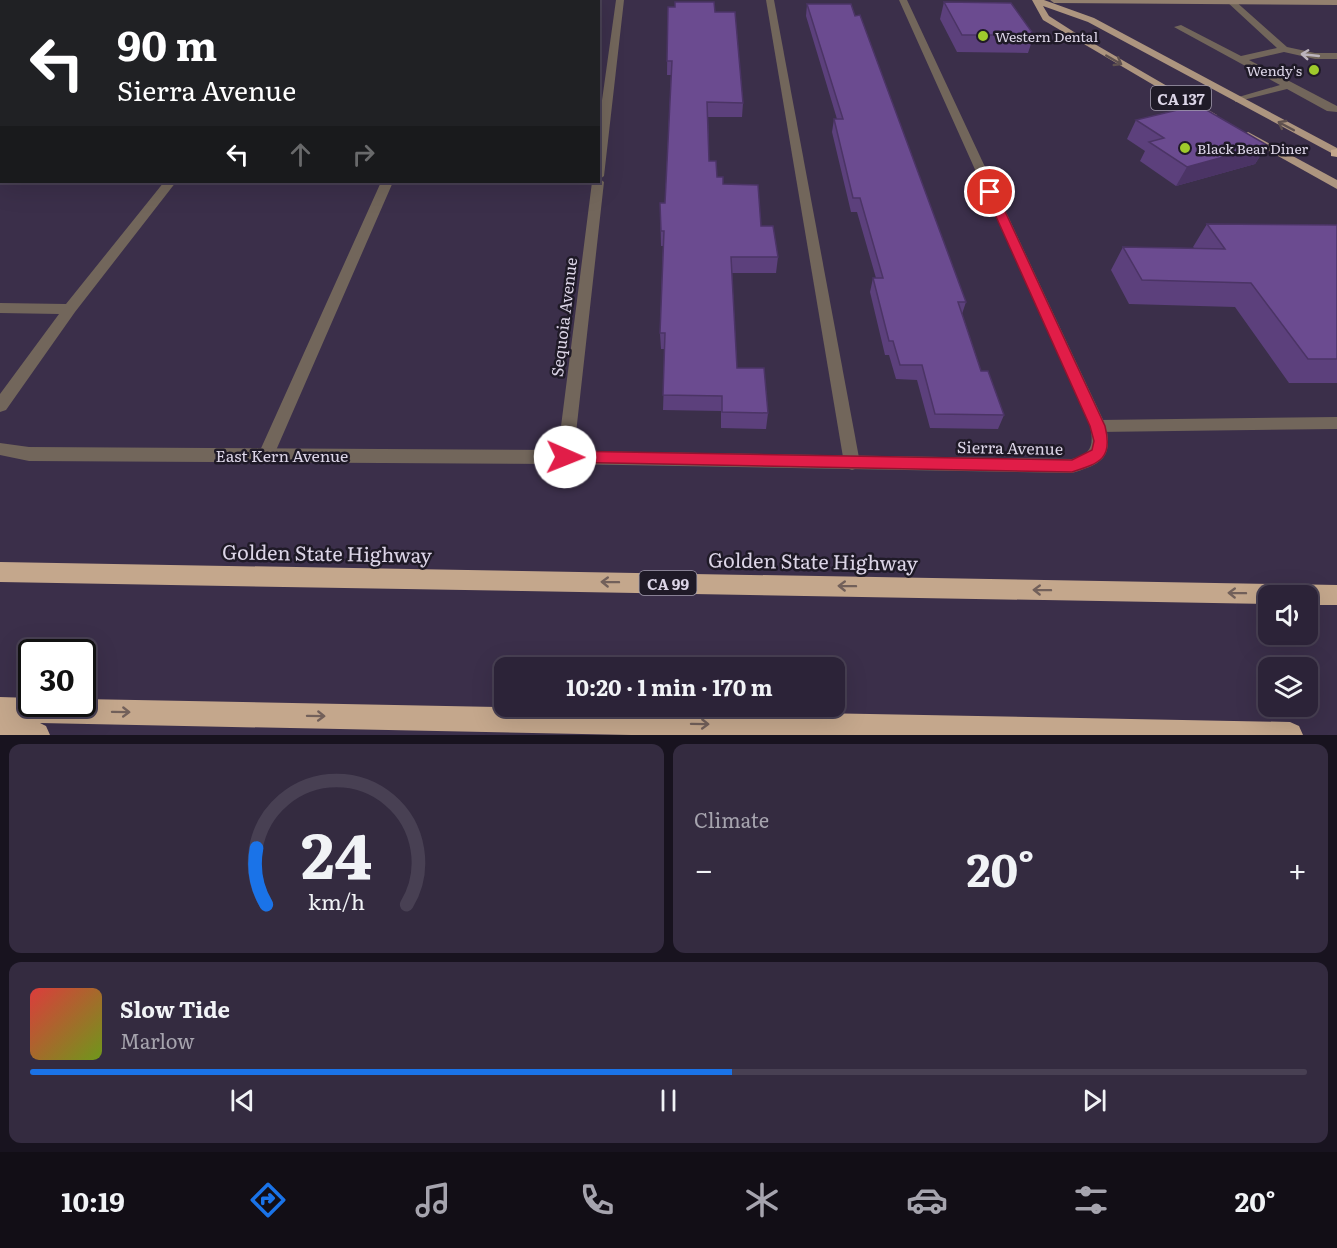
<!DOCTYPE html>
<meta charset="utf-8">
<style>
body{margin:0;font-family:Literata,serif;background:#342b40;color:#f1f3f6;height:100vh;display:flex;flex-direction:column;font-size:22px;white-space:nowrap}
*{box-sizing:border-box;margin:0}
p{font-size:20px;color:#a6a4ae}
.icon{flex:none;width:33px;height:33px;fill:none;stroke:currentColor;stroke-width:2;stroke-linecap:round;stroke-linejoin:round}
.map{position:relative;height:735px;overflow:hidden}
.panel{display:flex;flex-direction:column;gap:9px;padding:9px;background:#18131f;flex:1}
.panel>*{flex:none}
.banner{position:absolute;left:0px;top:0px;width:600px;height:183px;box-shadow:0 6px 24px #0002,0 0 0 2px #484053;background:#202124;color:#fff;overflow:hidden}
.tools{position:absolute;left:1258px;top:585px;display:grid;gap:12px}
.tools a{display:grid;place-items:center;width:60px;height:60px;border-radius:12px;background:#2c2338;box-shadow:0 6px 24px #0002,0 0 0 2px #484053;font-size:30px}
.speed{position:absolute;left:18px;top:639px;display:flex;gap:12px;font-size:30px;font-weight:700;text-align:center}
.speed>*{display:grid;place-content:center;width:78px;height:78px;border-radius:50%;background:#2c2338;box-shadow:0 6px 24px #0002,0 0 0 2px #484053;line-height:1}
.speed .limit{border:3px solid #111;border-radius:9px;background:#fff;color:#111}
.pin{position:absolute;display:grid;place-items:center;width:51px;height:51px;color:#fff;margin:-26px;border:3px solid #fff;border-radius:50%;box-shadow:0 2px 6px #0007}
.me{position:absolute;width:66px;margin:-33px;rotate:91deg;stroke-linejoin:round;filter:drop-shadow(0 0 4px #0008)}
.turn{display:flex;align-items:center;gap:21px;height:126px;padding:0 18px;font-size:27px}
.turn .icon{width:78px;height:78px;stroke-width:2.5}
.turn b{display:block;font-size:42px;line-height:51px}
.lanes{display:flex;align-items:center;height:57px;padding:0 18px;background:#0003;justify-content:center;gap:30px;direction:ltr}
.lanes .off{opacity:.35}
.big{font-size:45px;font-weight:700;line-height:1.1}
.panel .card{flex:1;display:flex;flex-direction:column;justify-content:center;gap:9px;min-width:0;padding:0 21px;border-radius:12px;background:#342b40}
.panel .dial{align-items:center;gap:0}
.dial svg{height:156px;overflow:visible;fill:none;stroke:#484053;stroke-width:7;stroke-linecap:round;text-anchor:middle}
.dial text{fill:#f1f3f6;stroke:none}
.song{display:flex;align-items:center;gap:18px}
.cover{width:72px;height:72px;border-radius:9px;background:linear-gradient(135deg,hsl(0 70% 55%),hsl(80 70% 35%))}
.played{height:6px;border-radius:3px;background:linear-gradient(90deg,#1a73e8 55%,#484053 55%)}
.keys{display:flex;justify-content:space-around;direction:ltr}
.heat{display:flex;justify-content:space-between;align-items:center;font-size:33px;direction:ltr}
.panel .tiles{flex:1;display:grid;gap:9px;grid-template-columns:1fr 1fr}
.card:last-child{grid-column:span 2}
.trip{position:absolute;left:494px;top:657px;width:351px;height:60px;border-radius:12px;background:#2c2338;box-shadow:0 6px 24px #0002,0 0 0 2px #484053;font-weight:700;line-height:60px;text-align:center}
.menu{display:flex;height:96px;justify-content:space-around;align-items:center;background:#120e16;color:#a6a4ae}
.menu .icon{width:42px;height:42px}
.menu .on{color:#1a73e8}
.menu b{font-size:27px;color:#f1f3f6}
.map>svg:first-child{display:block}
.lines{fill:none;stroke-linecap:round;stroke-linejoin:round}
.service{fill:#72665b;fill-rule:evenodd}
.minor{fill:#72665b;fill-rule:evenodd}
.secondary{fill:#93806f;fill-rule:evenodd}
.primary{fill:#ad957f;fill-rule:evenodd}
.motorway{fill:#c4a78c;fill-rule:evenodd}
.wall{fill:#5c407c}
.shaded-wall{fill:#4b3465}
.building{fill:#6b4b90;stroke:#4b3465;stroke-width:1.5}
.oneway{stroke:#bcb4bd}
.oneway2{stroke:#5f514f}
.oneway3{stroke:#72605a}
.route{fill:#e11d48;stroke:#92132f;stroke-width:1.5}
.poi-dot{fill:#9fca2c;stroke:#1f1a27;stroke-width:2}
.labels{text-anchor:middle;dominant-baseline:central;stroke-width:5;stroke-linejoin:round;paint-order:stroke}
.far-poi-label{font-size:14px;fill:#dcd5e7;stroke:#1f1a27;text-anchor:start}
.shield{fill:#1f1a27;stroke:#a39dad;stroke-width:1.5}
.shield-label{font-size:15px;font-weight:bold;fill:#dcd5e7}
.street-label{font-size:16px;fill:#dcd5e7;stroke:#1f1a27}
.near-street-label{font-size:20px;fill:#dcd5e7;stroke:#1f1a27}
</style>
<div class="map">
<svg width="1337" height="735" viewBox="0 0 1337 735">
<rect width="100%" height="100%" fill="#3b2f4a"/>
<g class="lines">
<g class="service">
<path d="M0 0H8L2 2V4Z"/>
<rect x="362" y="0" width="8" height="2"/>
<path d="M516 0H525L515 2Z"/>
<path d="M766 0H774L860 463 858 468 852 470 846 468 844 463Z"/>
<path d="M1234 0 1287 47 1315 53H1337V59H1315L1284 52 1249 60 1337 106V112L1327 111 1287 89 1235 102V98L1280 85 1174 27 1181 25 1241 56 1277 48 1226 1Z"/>
<rect x="0" y="86" width="2" height="7"/>
<path d="M381 182H393L274 455 272 460 266 462 260 460 258 455Z"/>
<path d="M1337 417V429L1098 432 1092 430 1090 426 1092 422 1098 420Z"/>
</g>
<g class="minor">
<rect x="303" y="0" width="8" height="2"/>
<path d="M616 0H624L604 176 600 179 604 182 574 451 1072 459C1092 454 1094 445 1090 426L899 0H907L1106 426C1113 459 1101 464 1072 473L565 464 29 461 0 455V443L29 447 558 450 592 182H598V129Z"/>
<path d="M164 182H176L75 312 6 410 0 412V394L59 314 0 313V303L66 304Z"/>
</g>
<path class="secondary" d="M1050 0H1337V5L1054 3Z"/>
<g class="primary">
<path d="M1032 0H1044L1094 18 1337 148V156L1088 22 1043 6 1049 16 1074 32 1217 115 1208 117 1043 20Z"/>
<path d="M1248 132 1337 180V189L1244 137 1243 135Z"/>
</g>
<g class="motorway">
<path d="M1337 149V157L1331 156V150Z"/>
<path d="M0 562 1337 585V605H1308V596H1269V604L0 582Z"/>
<path d="M0 697 32 698V704H82V699L1290 722 1299 726 1303 735H631L40 723 46 726 50 735H0Z"/>
</g>
</g>
<g class="wall">
<path d="M944 2 1034 35 1028 53 957 52 940 19Z"/>
<path d="M807 4 966 302 962 314 981 371 1004 415 998 429 930 428 917 380 896 379 889 355H885L870 292 873 278H876L857 212H851L832 132 834 119H837L806 16Z"/>
<path d="M668 7 715 12 743 103 742 117H708L709 161 717 177 723 184 761 226 778 257 776 273H732L737 368 768 413 766 429 721 428V411L663 410 665 349H661L660 333 663 246H661L660 203H665L671 75H667Z"/>
<path d="M1136 120 1267 145 1255 164 1176 186 1140 161 1145 151 1127 139Z"/>
<path d="M1207 224 1337 225V383H1289L1235 307 1129 304 1111 270 1123 247 1194 248 1193 247Z"/>
</g>
<path class="shaded-wall" d="M1267 145 1255 164 1176 186 1187 167Z"/>
<g class="building">
<path d="M675 2H714L715 12H735L743 103 707 102 709 161H716L717 177H723V184L758 185 761 226H773L778 257H731L737 368H764L768 413 722 412V396L663 395 665 333H660L664 231H661L660 203H665L672 61H667L668 7H675Z"/>
<path d="M944 2 1011 3 1034 35H962Z"/>
<path d="M807 4H851L855 16 860 15 966 302H958L981 371H988L1004 415 935 414 922 365H900L893 341H889L873 278H883L860 198H853L834 119H843Z"/>
<path d="M1198 105 1267 145 1187 167 1149 142 1164 138 1136 120Z"/>
<path d="M1207 224 1337 225V359H1308L1251 283 1142 280 1123 247 1225 249Z"/>
</g>
<defs><path id="oneway-shaft" d="M-6 0H5M1.5-3L5.5 0L1.5 3" fill="none" stroke-width="1.6" stroke-linecap="round" stroke-linejoin="round" transform="scale(1.5)"/></defs>
<use class="oneway" href="#oneway-shaft" transform="translate(1310 55) rotate(-174)"/>
<g class="oneway2">
<use href="#oneway-shaft" transform="translate(1114 60) rotate(30)"/>
<use href="#oneway-shaft" transform="translate(1286 126) rotate(-152)"/>
</g>
<g class="oneway3">
<use href="#oneway-shaft" transform="translate(610 582) rotate(-179)"/>
<use href="#oneway-shaft" transform="translate(847 586) rotate(-179)"/>
<use href="#oneway-shaft" transform="translate(1042 590) rotate(-179)"/>
<use href="#oneway-shaft" transform="translate(1237 593) rotate(-179)"/>
<use href="#oneway-shaft" transform="translate(121 712) rotate(1)"/>
<use href="#oneway-shaft" transform="translate(316 716) rotate(1)"/>
<use href="#oneway-shaft" transform="translate(700 724) rotate(1)"/>
</g>
<path class="route" d="M990 188 996 192 1105 426C1113 458 1101 463 1072 472L560 462 557 457 560 453 565 451 1072 460 1092 450 1094 441 1090 426 985 192Z"/>
<g class="poi-dot">
<circle cx="983" cy="36" r="6"/>
<circle cx="1314" cy="70" r="6"/>
<circle cx="1185" cy="148" r="6"/>
</g>
<g class="labels">
<g class="far-poi-label">
<text x="995" y="36">Western Dental</text>
<text x="1302" y="70" text-anchor="end">Wendy's</text>
<text x="1197" y="148">Black Bear Diner</text>
</g>
<g class="shield">
<rect x="1151" y="86" width="60" height="24" rx="4.5"/>
<rect x="639.5" y="571" width="57" height="24" rx="4.5"/>
</g>
<g class="shield-label">
<text x="1181" y="98">CA 137</text>
<text x="668" y="583">CA 99</text>
</g>
<g class="street-label">
<text transform="translate(563 317) rotate(-83)">Sequoia Avenue</text>
<text transform="translate(1010 447) rotate(1)">Sierra Avenue</text>
<text x="282" y="455">East Kern Avenue</text>
</g>
<g class="near-street-label">
<text transform="translate(327 552) rotate(1)">Golden State Highway</text>
<text transform="translate(813 560) rotate(1)">Golden State Highway</text>
</g>
</g>
</svg>
<div class="tools">
<a><svg class="icon" aria-label="sound" viewBox="0 0 24 24"><path d="M4 9h4l5-4v14l-5-4H4zM17 9q2 3 0 6"/></svg></a>
<a><svg class="icon" aria-label="layers" viewBox="0 0 24 24"><path d="M12 4l9 5-9 5-9-5zM3 14l9 5 9-5"/></svg></a>
</div>
<div class="speed"><div class="limit">30</div></div>
<div class="pin" style="left:990px;top:192px;background:#d93025"><svg class="icon" aria-label="arrive" viewBox="0 0 24 24"><path d="M6 21V4h12l-3 4 3 4H6"/></svg></div>
<svg class="me" style="left:565px;top:457px" viewBox="-20 -20 40 40"><circle r="19" fill="#fff"/><path d="M0-13L10 11 0 6-10 11z" fill="#e11d48"/></svg>
<div class="trip">10:20 · 1 min · 170 m</div>
<div class="banner">
<div class="turn"><svg class="icon" aria-label="left" viewBox="0 0 24 24"><path d="M17 20v-9H6M10 6l-5 5 5 5"/></svg><div><b>90 m</b>Sierra Avenue</div></div>
<div class="lanes"><svg class="icon" aria-label="left" viewBox="0 0 24 24"><path d="M17 20v-9H6M10 6l-5 5 5 5"/></svg><svg class="icon off" aria-label="ahead" viewBox="0 0 24 24"><path d="M12 20V5M6 11l6-6 6 6"/></svg><svg class="icon off" aria-label="right" viewBox="0 0 24 24"><path d="M7 20v-9h11M14 6l5 5-5 5"/></svg></div>
</div>
</div>
<section class="panel">
<div class="tiles">
<div class="card dial"><svg viewBox="0 0 100 80">
<path d="M14 69A42 42 0 1 1 86 69"/>
<path d="M14 69A42 42 0 0 1 9 40" stroke="#1a73e8"/>
<text x="50" y="56" font-size="32" font-weight="700">24</text>
<text x="50" y="72" font-size="11">km/h</text>
</svg></div>
<div class="card"><p>Climate</p>
<div class="heat"><a>−</a><b class="big">20°</b><a>+</a></div>
</div>
<div class="card">
<div class="song"><i class="cover"></i><div><b>Slow Tide</b><p>Marlow</p></div></div>
<div class="played"></div>
<div class="keys"><svg class="icon" aria-label="previous" viewBox="0 0 24 24"><path d="M18 5L8 12l10 7zM5 5v14"/></svg><svg class="icon" aria-label="pause" viewBox="0 0 24 24"><path d="M8 5v14M16 5v14"/></svg><svg class="icon" aria-label="next" viewBox="0 0 24 24"><path d="M6 5l10 7-10 7zM19 5v14"/></svg></div>
</div>
</div>
</section>
<nav class="menu">
<b>10:19</b>
<svg class="icon on" aria-label="directions" viewBox="0 0 24 24"><path d="M12 3l9 9-9 9-9-9zM9 14v-3h6M13 9l2 2-2 2"/></svg>
<svg class="icon" aria-label="music" viewBox="0 0 24 24"><path d="M9 18V5l10-2v13"/><circle cx="6" cy="18" r="3"/><circle cx="16" cy="16" r="3"/></svg>
<svg class="icon" aria-label="phone" viewBox="0 0 24 24"><path d="M5 4h4l2 5-3 2q2 4 5 5l2-3 5 2v4C11 20 4 13 5 4z"/></svg>
<svg class="icon" aria-label="climate" viewBox="0 0 24 24"><path d="M12 3v18M4 7l16 10M4 17L20 7"/></svg>
<svg class="icon" aria-label="car" viewBox="0 0 24 24"><path d="M5 17H2v-5l4-1 3-4h7l3 4 3 1v5h-3M9 17h6M6 11h13"/><circle cx="7" cy="17" r="2"/><circle cx="17" cy="17" r="2"/></svg>
<svg class="icon" aria-label="filters" viewBox="0 0 24 24"><path d="M4 7h16M4 17h16"/><circle cx="9" cy="7" r="2"/><circle cx="15" cy="17" r="2"/></svg>
<b>20°</b>
</nav>
